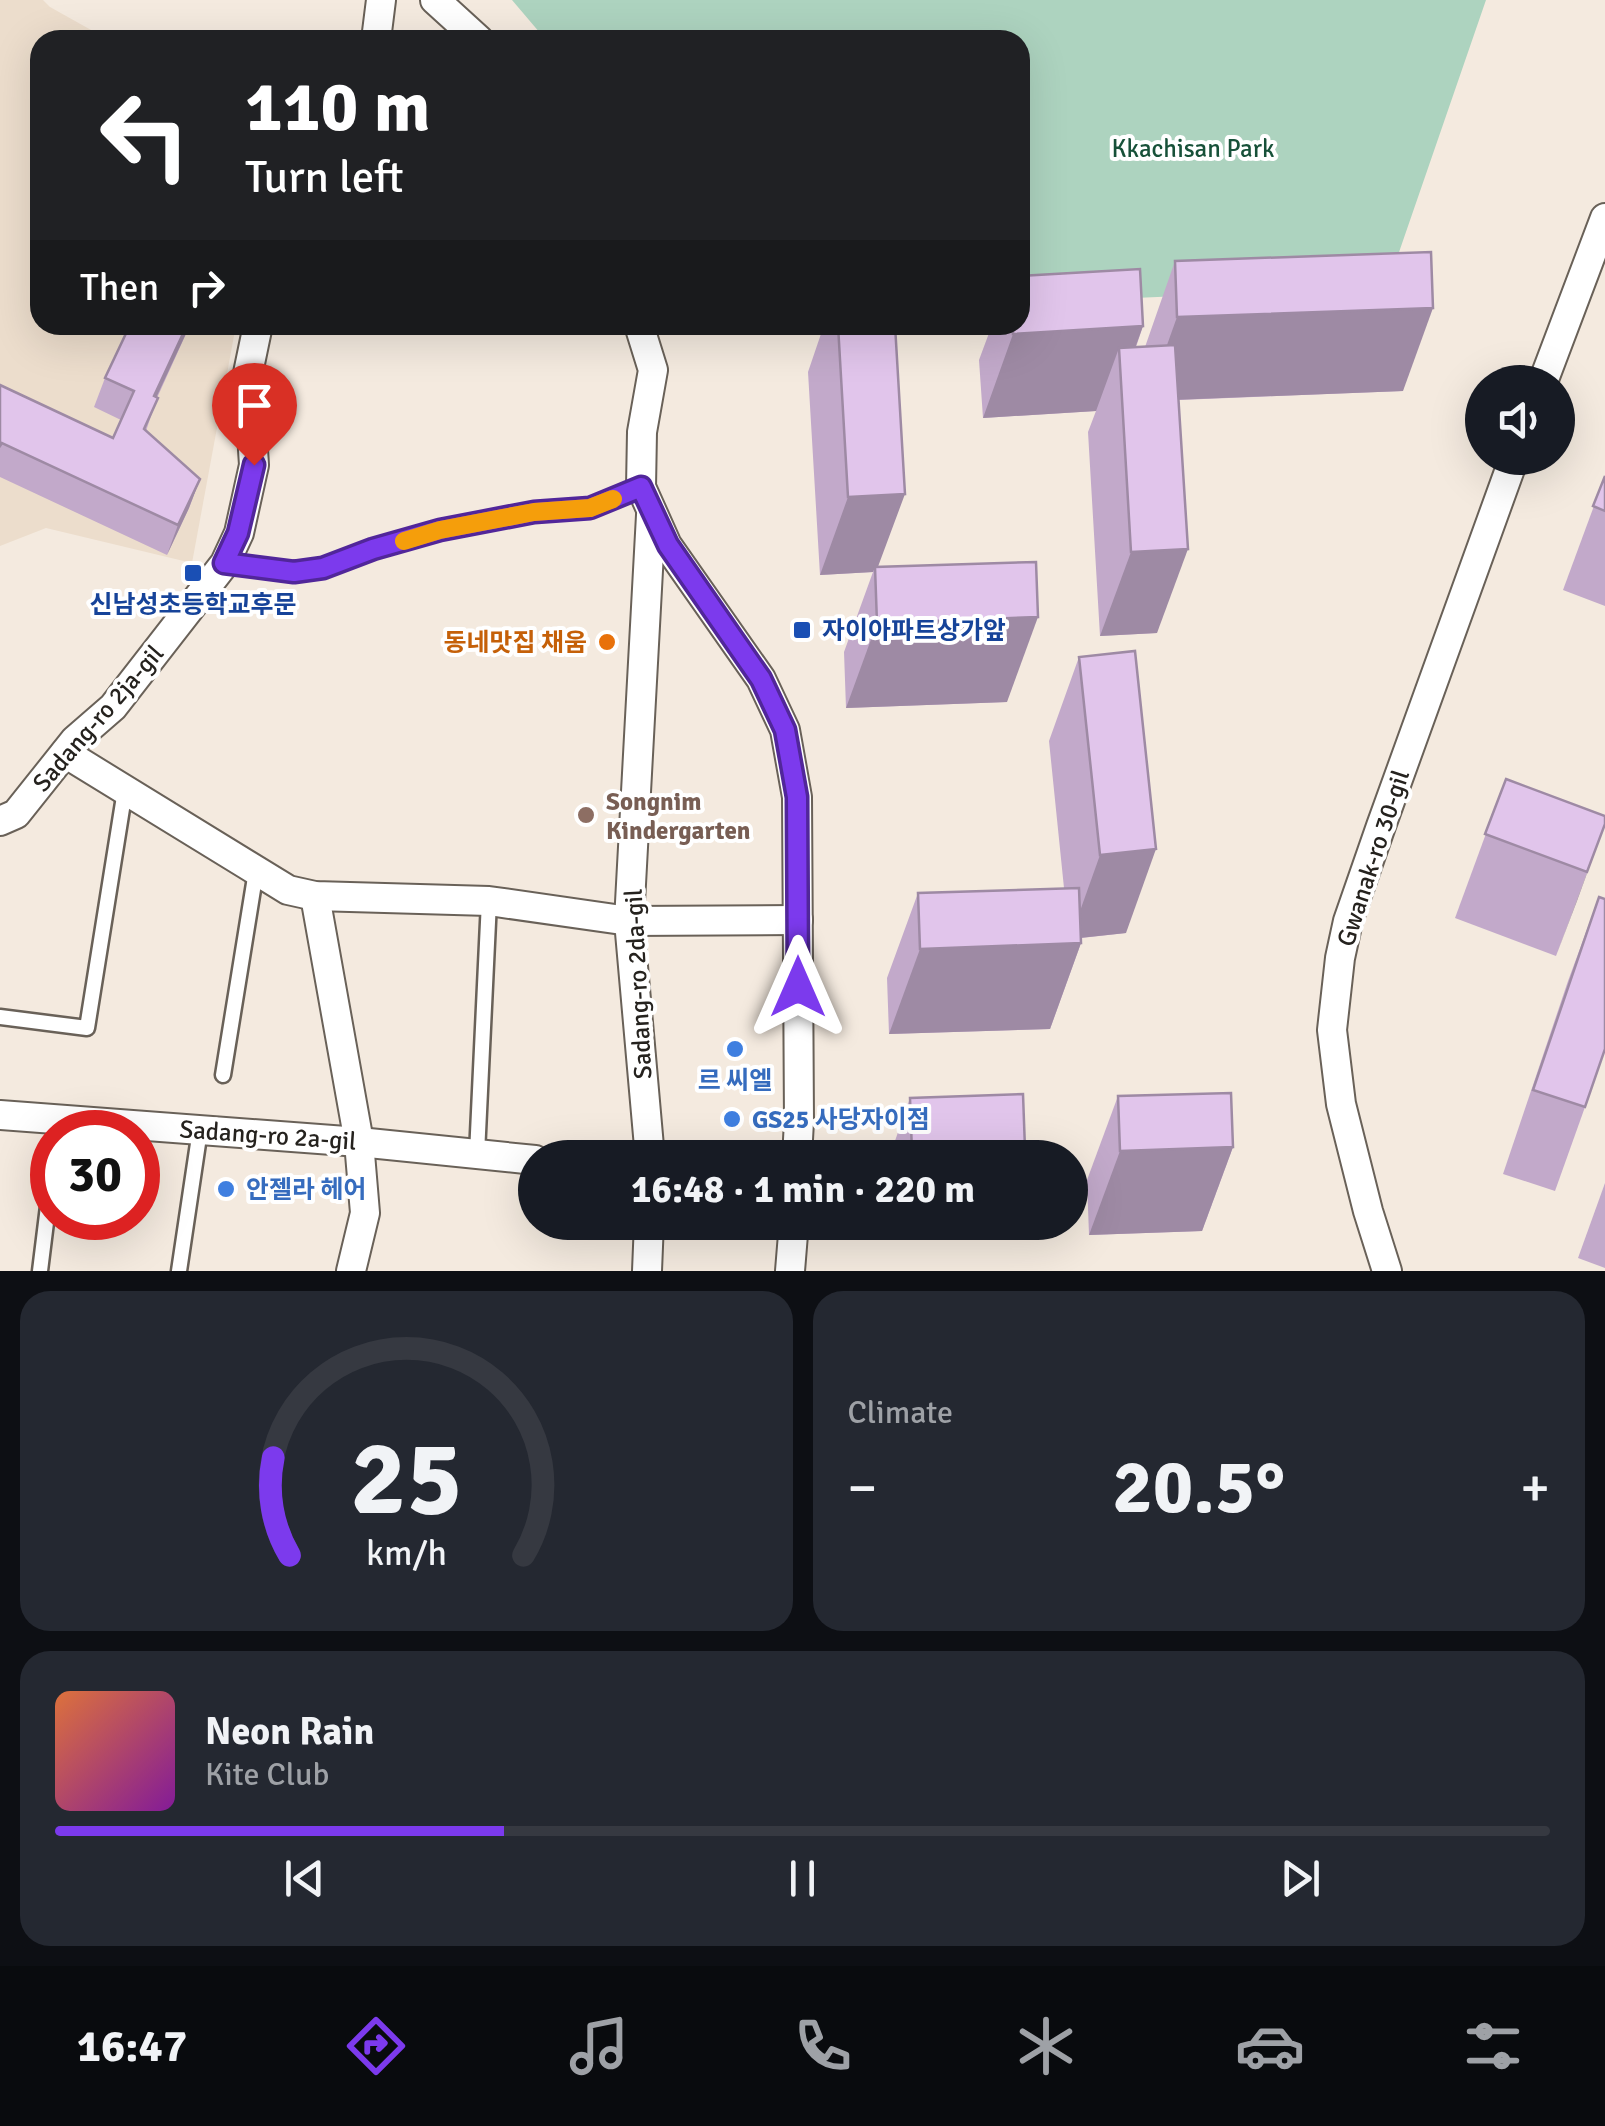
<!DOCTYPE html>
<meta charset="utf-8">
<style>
body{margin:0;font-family:Signika,"Noto Sans KR",sans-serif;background:#242831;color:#f1f3f6;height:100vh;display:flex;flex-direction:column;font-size:38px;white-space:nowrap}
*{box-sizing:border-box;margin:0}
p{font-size:32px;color:#9ea1a6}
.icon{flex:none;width:55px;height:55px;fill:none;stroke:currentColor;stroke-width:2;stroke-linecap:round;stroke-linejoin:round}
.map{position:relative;height:1271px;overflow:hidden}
.drawer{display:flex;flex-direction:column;gap:20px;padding:20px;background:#0d0f14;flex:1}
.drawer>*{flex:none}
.guide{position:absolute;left:30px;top:30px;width:1000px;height:305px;border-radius:30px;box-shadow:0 10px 40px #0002;background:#202124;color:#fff;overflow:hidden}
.controls{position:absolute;left:1465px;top:365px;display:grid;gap:20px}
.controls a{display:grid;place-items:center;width:110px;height:110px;border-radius:50%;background:#171b24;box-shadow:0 10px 40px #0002;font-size:50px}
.speed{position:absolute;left:30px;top:1110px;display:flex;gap:20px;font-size:50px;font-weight:700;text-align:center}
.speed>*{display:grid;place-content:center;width:130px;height:130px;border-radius:50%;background:#171b24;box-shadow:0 10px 40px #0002;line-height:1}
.speed .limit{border:15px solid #d22;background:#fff;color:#111}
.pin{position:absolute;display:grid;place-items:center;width:85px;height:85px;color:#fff;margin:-102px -42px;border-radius:50% 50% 50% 0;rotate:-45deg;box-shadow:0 0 10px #0007}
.pin .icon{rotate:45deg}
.me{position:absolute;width:110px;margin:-55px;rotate:0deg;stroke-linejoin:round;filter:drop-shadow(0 0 8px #0008)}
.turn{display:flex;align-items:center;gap:35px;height:210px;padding:0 50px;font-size:45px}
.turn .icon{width:130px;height:130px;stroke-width:2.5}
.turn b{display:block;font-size:70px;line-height:85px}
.then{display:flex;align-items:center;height:95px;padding:0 50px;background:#0003;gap:20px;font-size:38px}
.big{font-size:75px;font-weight:700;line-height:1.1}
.drawer .tile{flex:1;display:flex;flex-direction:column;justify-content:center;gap:15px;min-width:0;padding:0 35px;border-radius:30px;background:#242831}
.drawer .dial{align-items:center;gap:0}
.dial svg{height:260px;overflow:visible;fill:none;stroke:#363941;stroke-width:7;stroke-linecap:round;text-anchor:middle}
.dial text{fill:#f1f3f6;stroke:none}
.song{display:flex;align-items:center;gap:30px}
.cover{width:120px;height:120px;border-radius:15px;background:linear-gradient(135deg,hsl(20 70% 55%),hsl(290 70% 35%))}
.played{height:10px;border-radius:5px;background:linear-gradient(90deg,#7c3aed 30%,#363941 30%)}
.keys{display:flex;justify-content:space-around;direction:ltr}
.heat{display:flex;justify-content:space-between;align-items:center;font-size:55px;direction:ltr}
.drawer .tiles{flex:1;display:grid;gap:20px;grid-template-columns:1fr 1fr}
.tile:last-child{grid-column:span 2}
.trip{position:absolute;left:518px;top:1140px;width:570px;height:100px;border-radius:50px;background:#171b24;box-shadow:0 10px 40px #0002;font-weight:700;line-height:100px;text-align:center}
.tabs{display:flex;height:160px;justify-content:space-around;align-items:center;background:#090b0e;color:#9ea1a6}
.tabs .icon{width:70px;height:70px}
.tabs .on{color:#7c3aed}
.tabs b{font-size:45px;color:#f1f3f6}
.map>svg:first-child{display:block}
.built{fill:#ecddcc}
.green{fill:#add3bf}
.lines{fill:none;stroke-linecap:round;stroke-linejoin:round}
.service-casing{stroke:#696158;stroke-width:19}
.minor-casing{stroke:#696158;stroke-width:32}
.service{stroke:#fff;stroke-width:14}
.minor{stroke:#fff;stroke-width:28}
.wall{fill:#c2a9ca}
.shaded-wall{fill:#9e8aa4}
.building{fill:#e1c5eb;stroke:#9e8aa4;stroke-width:2.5}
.route-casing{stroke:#51269a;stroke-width:25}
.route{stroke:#7c3aed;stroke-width:18}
.slow{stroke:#f59e0b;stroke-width:18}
.transit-dot{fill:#1a4fb4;stroke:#fff;stroke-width:4}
.food-dot{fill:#e8710a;stroke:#fff;stroke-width:4}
.education-dot{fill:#8d6e63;stroke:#fff;stroke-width:4}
.shop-dot{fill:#3f7fe0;stroke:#fff;stroke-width:4}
.labels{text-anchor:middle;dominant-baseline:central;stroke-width:8;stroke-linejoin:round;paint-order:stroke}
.park-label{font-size:25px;fill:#175139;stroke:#fff}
.transit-label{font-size:25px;font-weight:bold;fill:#164399;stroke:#fff}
.food-label{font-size:25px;font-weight:bold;fill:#c56008;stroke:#fff;text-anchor:end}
.street-label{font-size:25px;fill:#25221e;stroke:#fff}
.education-label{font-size:25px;font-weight:bold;fill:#785e54;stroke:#fff;text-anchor:start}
.shop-label{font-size:25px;font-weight:bold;fill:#366cbe;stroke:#fff;text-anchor:start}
</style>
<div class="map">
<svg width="1605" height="1271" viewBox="0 0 1605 1271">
<rect width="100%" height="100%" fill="#f4eadf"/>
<path class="built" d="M0 0H43L50 7 109 40H40V325H236L192 563 46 528 0 546Z"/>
<path class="green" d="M512 0H1486L1387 287 1020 303V40H546Z"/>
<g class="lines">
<g class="service-casing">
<g id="service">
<path d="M225 563 294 572 323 568 373 549 441 531 534 511 590 509 641 487"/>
<path d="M0 1017 87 1028 125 790"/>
<path d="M223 1075 256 871"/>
<path d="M477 1154 489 901"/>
<path d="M40 1271 52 1174"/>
<path d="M179 1271 200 1130"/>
</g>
</g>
<g class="minor-casing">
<g id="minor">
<path d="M435 0 479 40"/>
<path d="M376 40 381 0"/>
<path d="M639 325 653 370 642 432 641 487 667 545 761 679 785 730 797 797 799 1121 797 1158"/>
<path d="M1543 382 1605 218"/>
<path d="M65 753 288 890 315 896 489 901 629 921 798 920"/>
<path d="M0 821 16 814 75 740 113 707 225 563 239 533 254 465 248 373 258 325"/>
<path d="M315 896 359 1142 365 1213 351 1271"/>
<path d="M0 1115 359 1142 535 1160"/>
<path d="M650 1158 629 921 651 515"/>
<path d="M647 1271 649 1222"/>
<path d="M790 1271 794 1222"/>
<path d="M1387 1271 1368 1211 1341 1104 1332 1030 1340 958 1348 921 1381 826 1514 458"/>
</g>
</g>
<use href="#service" class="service"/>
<use href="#minor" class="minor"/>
</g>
<g class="wall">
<path d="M1175 261 1403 391 1179 400 1157 633 1100 636 1088 432 1096 411 983 418 979 360 992 325 1143 326 1136 347H1145Z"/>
<path d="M130 325H190L157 398 146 431 200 479 189 508 167 555 0 477V385L113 438 121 420 94 407 105 378Z"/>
<path d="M824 325H895L878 567 1007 702 846 708 844 652 873 572 820 575 808 372Z"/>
<path d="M1605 476V606L1563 590Z"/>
<path d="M1079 657 1126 933 1081 938V943L1050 1029 889 1034 887 978 918 893 1064 888 1049 741Z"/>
<path d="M1506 779 1605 824 1556 956 1455 918Z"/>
<path d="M1599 897 1585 1107 1555 1191 1503 1174 1568 981Z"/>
<path d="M1118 1096 1233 1147 1202 1231 1089 1235 1087 1180Z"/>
<path d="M910 1098 1025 1149 1022 1158H889Z"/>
<path d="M1605 1183V1268L1578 1258Z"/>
<path d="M881 1222H998L994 1233 882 1236Z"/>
</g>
<g class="shaded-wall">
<path d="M1433 308 1403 391 1147 401 1177 317Z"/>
<path d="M187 325H190L143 426 154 396Z"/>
<path d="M1143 326 1121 387 1119 348 1096 411 983 418 1013 334Z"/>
<path d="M200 479 189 508 167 555 178 525Z"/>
<path d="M905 494 876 572 875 567 873 572 820 575 848 497Z"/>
<path d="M1188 549 1157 633 1100 636 1131 552Z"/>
<path d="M1038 617 1007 702 846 708 877 623Z"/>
<path d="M1605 824 1577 901 1556 956Z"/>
<path d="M1156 849 1126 933 1070 939 1100 855Z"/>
<path d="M1081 943 1050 1029 889 1034 920 949Z"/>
<path d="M1233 1147 1202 1231 1089 1235 1120 1151Z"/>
<path d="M1025 1149 1022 1158H910L912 1152Z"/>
<path d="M887 1222H998L994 1233 882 1236Z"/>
</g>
<g class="building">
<path d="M1431 252 1433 308 1177 317 1175 261Z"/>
<path d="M1140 269 1143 326 1013 334V325H1020V276Z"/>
<path d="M130 325H187L154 396 158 398 144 429 200 479 178 525 2 443 0 446V385L113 438 134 391 105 378Z"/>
<path d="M838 325H895L905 494 848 497Z"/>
<path d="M1175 345 1188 549 1131 552 1119 348Z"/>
<path d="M1605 476V511L1593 506Z"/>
<path d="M1036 562 1038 617 877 623 875 567Z"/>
<path d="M1135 651 1156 849 1100 855 1079 657Z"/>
<path d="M1506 779 1605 816V824L1587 872 1485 834Z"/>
<path d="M1079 888 1081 943 920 949 918 893Z"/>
<path d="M1599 897 1605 899V1049L1585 1107 1533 1090Z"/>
<path d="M1231 1093 1233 1147 1120 1151 1118 1096Z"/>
<path d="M1023 1094 1025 1149 912 1152 910 1098Z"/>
</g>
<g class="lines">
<g class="route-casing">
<path id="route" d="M254 465 238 533 224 563 294 572 323 568 373 549 440 530 534 512 590 508 641 487 668 545 761 679 785 730 797 797 798 987"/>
</g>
<use href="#route" class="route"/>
<path class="slow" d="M404 541 440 530 534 512 590 508 613 499"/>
</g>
<g class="transit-dot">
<rect x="183" y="563" width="20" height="20" rx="5"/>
<rect x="792" y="620" width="20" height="20" rx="5"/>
</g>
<circle class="food-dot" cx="607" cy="642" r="10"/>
<circle class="education-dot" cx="586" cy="815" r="10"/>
<g class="shop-dot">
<circle cx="735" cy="1049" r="10"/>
<circle cx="732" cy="1119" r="10"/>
<circle cx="226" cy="1189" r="10"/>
</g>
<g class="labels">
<g class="park-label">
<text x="1193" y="148">Kkachisan Park</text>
</g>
<g class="transit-label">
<text x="193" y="604">신남성초등학교후문</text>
<text x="822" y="630" text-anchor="start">자이아파트상가앞</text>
</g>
<g class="food-label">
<text x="587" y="642">동네맛집 채움</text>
</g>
<g class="street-label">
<text transform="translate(98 718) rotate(-49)">Sadang-ro 2ja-gil</text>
<text transform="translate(1373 858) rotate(-72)">Gwanak-ro 30-gil</text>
<text transform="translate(638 984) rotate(-93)">Sadang-ro 2da-gil</text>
<text transform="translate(268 1135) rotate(4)">Sadang-ro 2a-gil</text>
</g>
<g class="education-label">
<text x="606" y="801">Songnim<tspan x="606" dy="29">Kindergarten</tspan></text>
</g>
<g class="shop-label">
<text x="735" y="1080" text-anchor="middle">르 씨엘</text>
<text x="752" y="1119">GS25 사당자이점</text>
<text x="246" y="1189">안젤라 헤어</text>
</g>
</g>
</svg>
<div class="controls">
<a><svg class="icon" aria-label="sound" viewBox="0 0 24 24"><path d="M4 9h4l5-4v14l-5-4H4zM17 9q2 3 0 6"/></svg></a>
</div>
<div class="speed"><div class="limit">30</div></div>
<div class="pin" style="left:254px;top:465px;background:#d93025"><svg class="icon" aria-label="arrive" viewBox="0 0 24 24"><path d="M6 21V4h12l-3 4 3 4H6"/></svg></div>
<svg class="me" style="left:798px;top:987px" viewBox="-20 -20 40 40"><path d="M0-17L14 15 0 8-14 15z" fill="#7c3aed" stroke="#fff" stroke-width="4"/></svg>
<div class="trip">16:48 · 1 min · 220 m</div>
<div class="guide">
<div class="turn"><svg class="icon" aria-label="left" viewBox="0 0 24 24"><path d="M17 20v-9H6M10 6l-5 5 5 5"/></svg><div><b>110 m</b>Turn left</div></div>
<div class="then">Then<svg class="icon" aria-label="right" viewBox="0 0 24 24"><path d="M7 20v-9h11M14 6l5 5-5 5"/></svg></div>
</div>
</div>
<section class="drawer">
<div class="tiles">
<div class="tile dial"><svg viewBox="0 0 100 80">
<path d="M14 69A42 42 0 1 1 86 69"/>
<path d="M14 69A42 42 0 0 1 9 39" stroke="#7c3aed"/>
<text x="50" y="56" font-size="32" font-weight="700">25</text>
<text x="50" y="72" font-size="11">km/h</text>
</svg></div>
<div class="tile"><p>Climate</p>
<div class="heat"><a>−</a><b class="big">20.5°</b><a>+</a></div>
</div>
<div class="tile">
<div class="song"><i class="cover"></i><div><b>Neon Rain</b><p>Kite Club</p></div></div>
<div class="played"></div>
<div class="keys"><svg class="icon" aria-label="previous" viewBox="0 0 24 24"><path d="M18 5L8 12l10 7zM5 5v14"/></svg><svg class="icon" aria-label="pause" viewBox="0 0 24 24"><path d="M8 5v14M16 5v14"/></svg><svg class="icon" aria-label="next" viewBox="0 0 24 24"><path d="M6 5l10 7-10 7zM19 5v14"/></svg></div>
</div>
</div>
</section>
<nav class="tabs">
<b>16:47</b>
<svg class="icon on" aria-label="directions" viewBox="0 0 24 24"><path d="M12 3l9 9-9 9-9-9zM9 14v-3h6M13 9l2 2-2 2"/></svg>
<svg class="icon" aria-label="music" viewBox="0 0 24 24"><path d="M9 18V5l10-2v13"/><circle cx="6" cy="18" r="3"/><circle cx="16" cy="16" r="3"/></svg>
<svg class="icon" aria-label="phone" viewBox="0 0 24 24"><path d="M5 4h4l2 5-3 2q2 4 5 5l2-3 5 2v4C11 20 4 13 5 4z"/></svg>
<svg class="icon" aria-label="climate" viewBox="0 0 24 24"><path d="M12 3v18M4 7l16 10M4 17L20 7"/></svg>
<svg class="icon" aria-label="car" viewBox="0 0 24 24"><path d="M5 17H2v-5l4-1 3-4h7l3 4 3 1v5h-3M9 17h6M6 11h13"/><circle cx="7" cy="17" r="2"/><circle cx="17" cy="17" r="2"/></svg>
<svg class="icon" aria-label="filters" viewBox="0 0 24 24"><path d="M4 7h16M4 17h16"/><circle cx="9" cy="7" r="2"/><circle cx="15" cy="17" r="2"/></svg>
</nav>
